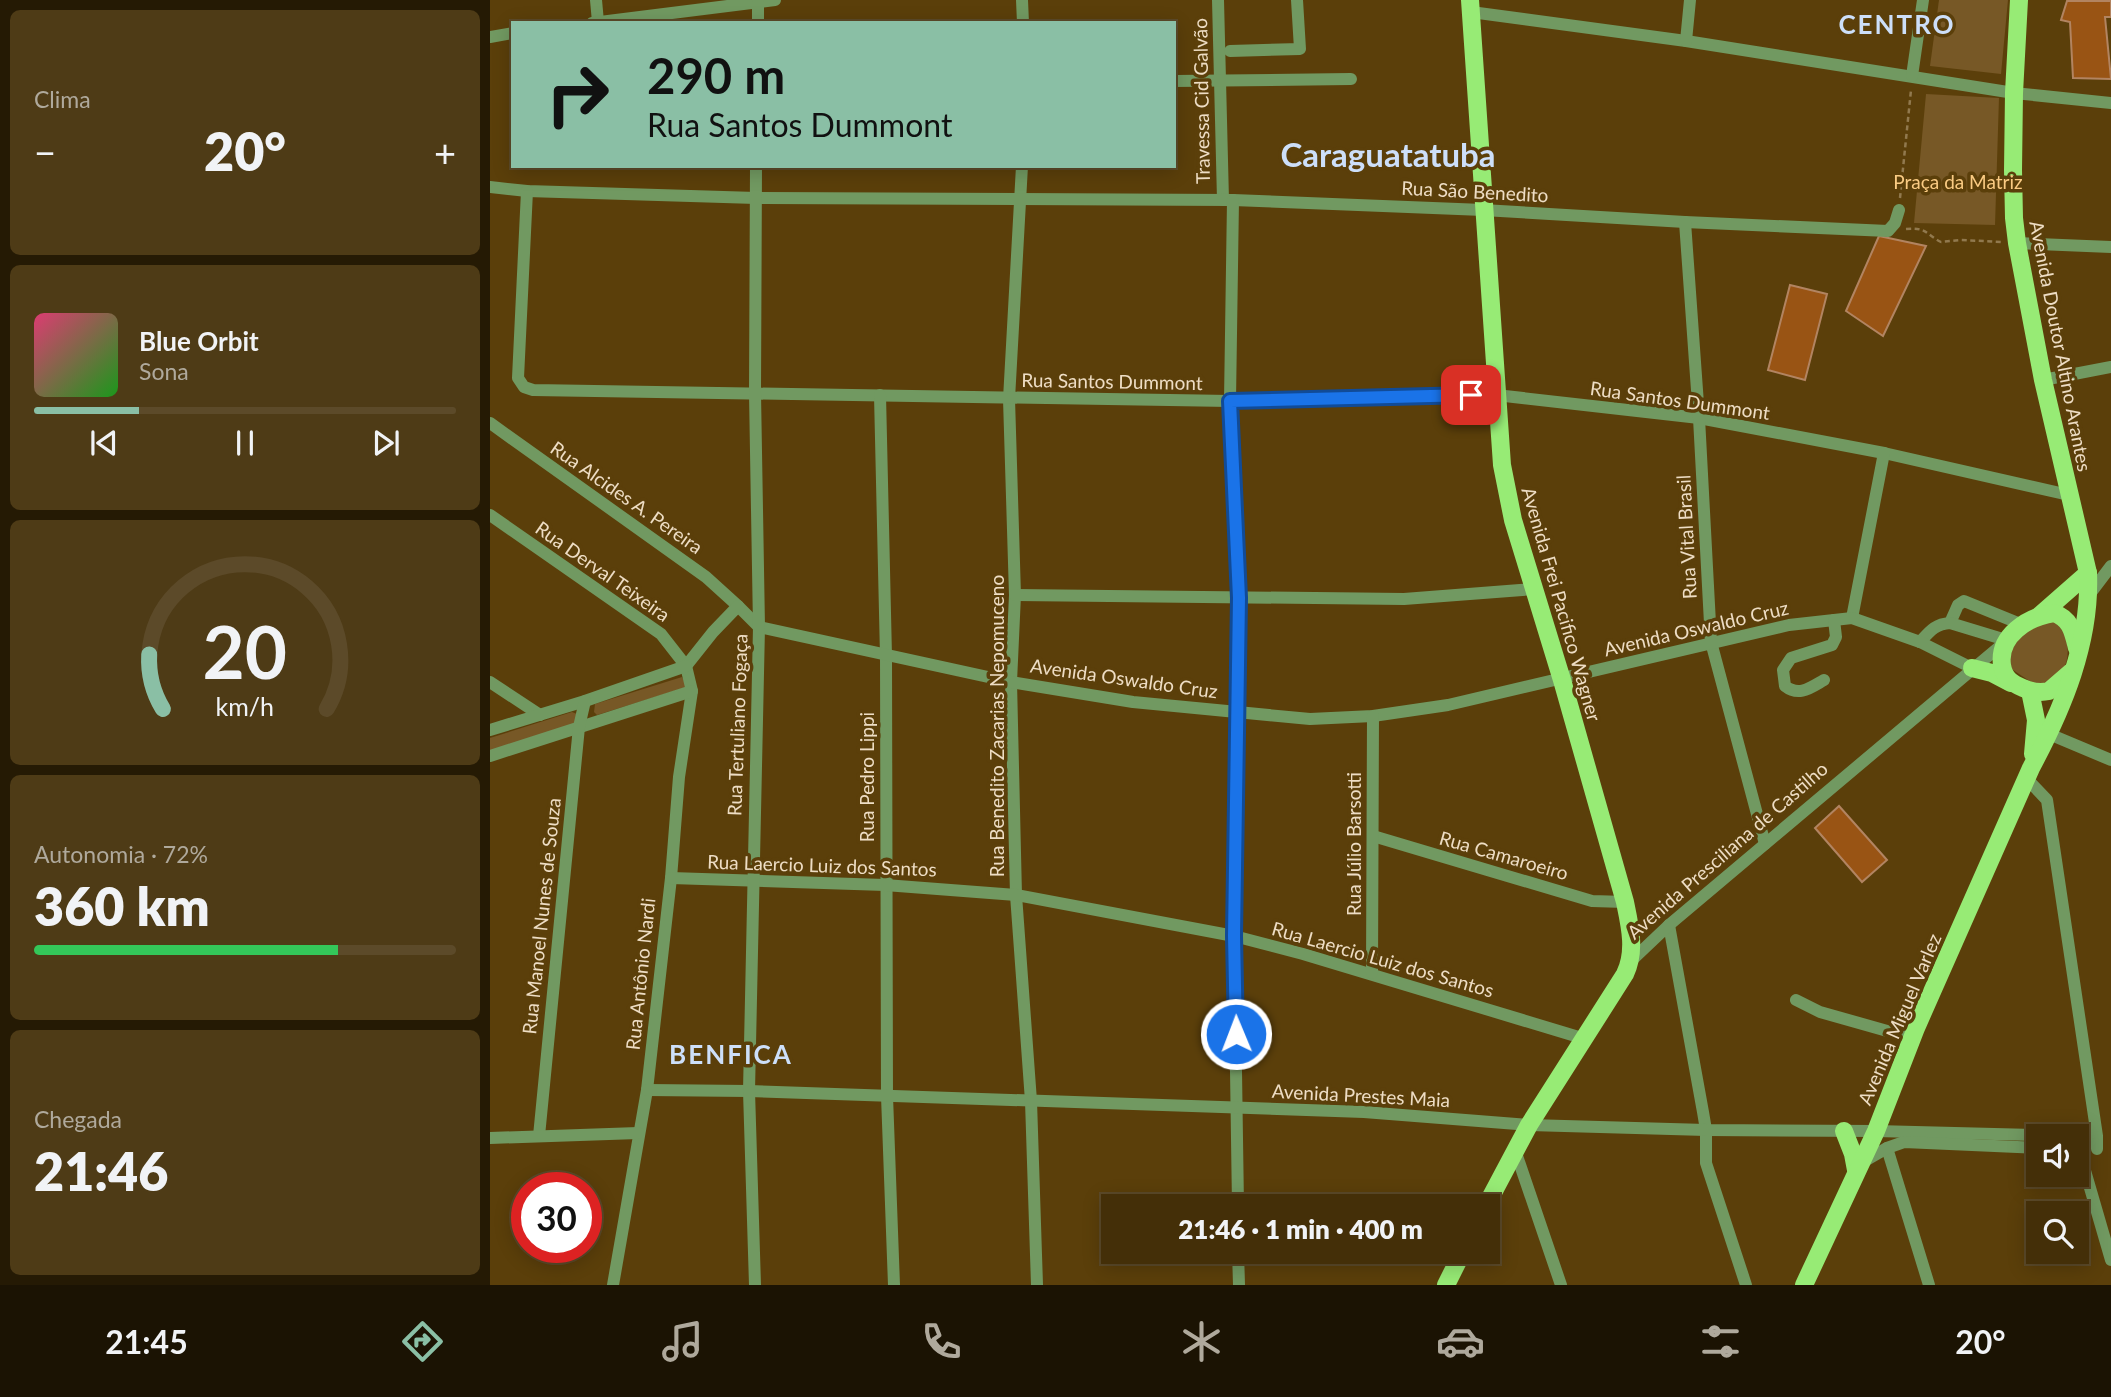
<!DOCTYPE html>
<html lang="pt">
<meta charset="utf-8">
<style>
body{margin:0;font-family:Lato,sans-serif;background:#4e3b16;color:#f1f3f6;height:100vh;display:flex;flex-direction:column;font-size:26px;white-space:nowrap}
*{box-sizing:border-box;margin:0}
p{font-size:23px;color:#afa99c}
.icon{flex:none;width:38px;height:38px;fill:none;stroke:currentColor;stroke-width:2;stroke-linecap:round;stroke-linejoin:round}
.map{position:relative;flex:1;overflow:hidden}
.side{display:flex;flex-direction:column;gap:10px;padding:10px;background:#251a04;width:490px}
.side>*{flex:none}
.top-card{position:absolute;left:21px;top:21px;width:665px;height:147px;border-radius:0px;box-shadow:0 4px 18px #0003,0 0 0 2px #5c4a29;background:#8abfa5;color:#111;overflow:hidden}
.buttons{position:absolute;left:1536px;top:1124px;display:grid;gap:14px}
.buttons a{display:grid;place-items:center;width:63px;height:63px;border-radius:0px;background:#442f08;box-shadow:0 4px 18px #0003,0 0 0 2px #5c4a29;font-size:35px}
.speed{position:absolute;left:21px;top:1172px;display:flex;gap:14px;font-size:35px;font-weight:700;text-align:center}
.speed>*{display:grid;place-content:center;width:91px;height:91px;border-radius:50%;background:#442f08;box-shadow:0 4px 18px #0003,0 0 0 2px #5c4a29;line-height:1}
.speed .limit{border:10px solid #d22;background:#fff;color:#111}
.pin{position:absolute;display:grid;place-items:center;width:60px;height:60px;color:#fff;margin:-30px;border-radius:14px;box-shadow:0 4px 10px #0006}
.me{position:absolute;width:77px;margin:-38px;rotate:359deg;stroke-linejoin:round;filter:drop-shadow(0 0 5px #0008)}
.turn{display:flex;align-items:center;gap:24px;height:147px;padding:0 21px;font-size:32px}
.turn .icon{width:91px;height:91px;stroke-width:2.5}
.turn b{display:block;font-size:49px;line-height:60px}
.big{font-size:52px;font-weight:800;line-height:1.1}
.side .card{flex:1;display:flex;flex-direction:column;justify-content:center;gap:10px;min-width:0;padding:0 24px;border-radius:10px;background:#4e3b16}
.side .dial{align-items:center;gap:0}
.dial svg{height:182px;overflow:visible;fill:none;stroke:#5c4a29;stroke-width:7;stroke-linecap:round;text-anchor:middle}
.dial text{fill:#f1f3f6;stroke:none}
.song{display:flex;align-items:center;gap:21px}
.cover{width:84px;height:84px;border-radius:10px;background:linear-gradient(135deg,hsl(340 70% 55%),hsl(120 70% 35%))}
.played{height:7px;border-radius:4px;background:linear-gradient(90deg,#8abfa5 25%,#5c4a29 25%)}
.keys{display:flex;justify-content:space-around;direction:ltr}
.heat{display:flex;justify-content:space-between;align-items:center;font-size:38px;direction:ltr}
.charge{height:10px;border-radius:5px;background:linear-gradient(90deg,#34c759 72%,#5c4a29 0)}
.trip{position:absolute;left:611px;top:1194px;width:399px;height:70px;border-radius:0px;background:#442f08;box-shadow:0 4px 18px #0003,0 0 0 2px #5c4a29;font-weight:800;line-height:70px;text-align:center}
.menu{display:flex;height:112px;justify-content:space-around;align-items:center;background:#1b1303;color:#afa99c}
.menu .icon{width:49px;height:49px}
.menu .current{color:#8abfa5}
.menu b{font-size:32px;color:#f1f3f6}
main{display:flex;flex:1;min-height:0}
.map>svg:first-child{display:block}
.green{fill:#775826}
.building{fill:#995414;stroke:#b28461;stroke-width:2}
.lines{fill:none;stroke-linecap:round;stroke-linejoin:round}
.path{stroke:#91794e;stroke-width:2.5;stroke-dasharray:5 3.5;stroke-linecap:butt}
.minor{stroke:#719961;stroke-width:12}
.major{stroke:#97eb75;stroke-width:18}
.route-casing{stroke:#114b97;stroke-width:18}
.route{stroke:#1a73e8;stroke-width:12}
.labels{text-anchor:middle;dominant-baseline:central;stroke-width:7;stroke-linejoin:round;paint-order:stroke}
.street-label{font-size:19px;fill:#eeddc4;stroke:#5b3f0a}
.park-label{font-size:19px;fill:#facb83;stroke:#5b3f0a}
.district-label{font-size:26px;font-weight:bold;letter-spacing:2px;fill:#cddff9;stroke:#5b3f0a}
.town-label{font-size:33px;font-weight:bold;fill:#cddff9;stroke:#5b3f0a}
</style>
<main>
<section class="side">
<div class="card"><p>Clima</p>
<div class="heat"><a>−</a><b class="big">20°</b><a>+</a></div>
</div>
<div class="card">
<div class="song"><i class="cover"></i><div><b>Blue Orbit</b><p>Sona</p></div></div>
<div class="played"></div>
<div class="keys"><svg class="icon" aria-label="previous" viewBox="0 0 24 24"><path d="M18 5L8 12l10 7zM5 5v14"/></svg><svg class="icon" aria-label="pause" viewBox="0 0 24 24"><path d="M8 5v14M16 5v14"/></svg><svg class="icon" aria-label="next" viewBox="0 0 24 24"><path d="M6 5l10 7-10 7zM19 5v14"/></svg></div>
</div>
<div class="card dial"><svg viewBox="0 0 100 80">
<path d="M14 69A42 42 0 1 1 86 69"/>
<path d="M14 69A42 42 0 0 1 8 45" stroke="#8abfa5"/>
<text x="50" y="56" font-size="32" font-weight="700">20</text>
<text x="50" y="72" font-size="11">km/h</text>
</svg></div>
<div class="card"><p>Autonomia · 72%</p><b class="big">360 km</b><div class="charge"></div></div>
<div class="card"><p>Chegada</p><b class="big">21:46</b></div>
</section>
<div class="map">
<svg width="1621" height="1285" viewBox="0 0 1621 1285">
<rect width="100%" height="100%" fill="#5b3f0a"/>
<g class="green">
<path d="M1449 0H1518L1511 74 1440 66Z"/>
<path d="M1436 94 1509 98 1505 225 1424 223Z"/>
<path d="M1562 618 1572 622C1580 651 1583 667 1557 686L1541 682 1520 668 1518 655 1533 633Z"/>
<path d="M192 677 197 687 107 715 104 712 105 704Z"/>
<path d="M82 712 87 714 85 724 0 751V738Z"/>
</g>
<g class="building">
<path d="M1577 1H1621V17H1615L1621 79 1583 78 1580 22 1571 20Z"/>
<path d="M1389 236 1436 246 1393 336 1356 311Z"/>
<path d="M1300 285 1337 294 1315 380 1278 370Z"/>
<path d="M1349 806 1397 860 1372 882 1325 828Z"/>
</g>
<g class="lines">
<g class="path">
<path d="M1410 198 1421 90"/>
<path d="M1416 229C1437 227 1435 234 1451 242L1470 240 1513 242"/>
</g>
<g class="minor">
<path d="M106 0 108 22"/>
<path d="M532 0 533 23"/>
<path d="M728 0 733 200"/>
<path d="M981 12 1196 41 1524 93 1621 103"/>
<path d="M102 23 285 0"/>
<path d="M268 23V2"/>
<path d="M0 37 23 33"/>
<path d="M1196 41 1200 0"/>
<path d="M740 51 810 49 807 0"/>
<path d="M1422 76 1433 0"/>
<path d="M684 81 861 79"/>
<path d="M532 166 519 399 525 595 521 682 526 895 541 1101 547 1285"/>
<path d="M0 187 37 191 266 198 743 200 993 210 1195 222 1398 231 1405 223 1409 210"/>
<path d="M37 191 28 378 34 387 43 390 740 401 1006 395 1209 418 1394 453 1579 495"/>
<path d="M743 200 740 401 749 598 744 936 748 1206"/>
<path d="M1195 222 1209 418 1221 642 1275 844"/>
<path d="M1527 243 1621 247"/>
<path d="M1553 380 1621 367"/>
<path d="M390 395 396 656 397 1096 404 1285"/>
<path d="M0 423 216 577 248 606"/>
<path d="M0 515 171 634 196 666 202 691 189 777 181 878 157 1090 123 1285"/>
<path d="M525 595 914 599 1044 589"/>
<path d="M1599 595 1621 566"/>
<path d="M1362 618 1394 453"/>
<path d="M1460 623 1468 605 1474 601 1533 625"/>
<path d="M1430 642C1440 631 1445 624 1460 623L1516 640"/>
<path d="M196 666 223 632 248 606 269 627 521 682 643 702 820 719 883 716 958 705 1299 625 1362 618 1430 642 1482 668"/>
<path d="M1334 680C1320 688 1309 697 1295 686L1293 670 1301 658 1342 645 1346 637 1344 620"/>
<path d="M0 682 50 715"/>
<path d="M0 730 95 701 196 666"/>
<path d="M1559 734 1621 760"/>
<path d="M0 756 202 691"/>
<path d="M1537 779 1557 800 1607 1136V1149"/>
<path d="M883 836 1102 901 1135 902"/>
<path d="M181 878 395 885 526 895 744 936 813 954 1092 1038"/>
<path d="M1179 925 1213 1112 1216 1130V1163L1256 1285"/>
<path d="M1141 961 1179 925 1515 642"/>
<path d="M882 973 883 716"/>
<path d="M1306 1000 1330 1012 1422 1038"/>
<path d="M157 1090 259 1091 874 1112 1039 1125 1216 1130 1386 1131 1584 1136"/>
<path d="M49 1136 89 727 95 701"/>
<path d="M1589 1136V1150L1621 1260"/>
<path d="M0 1138 148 1133"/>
<path d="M1397 1148 1439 1285"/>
<path d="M1025 1150 1071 1285"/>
<path d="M1371 1163 1397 1148 1414 1142 1549 1148"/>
<path d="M748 1251 749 1285"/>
<path d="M265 1285 259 1091 269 627 265 393 266 166"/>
</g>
<g class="major">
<path d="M980 0 1012 465 1023 520 1072 680 1135 902C1140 926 1146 951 1135 974L1039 1125 996 1206"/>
<path d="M1549 616 1598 573"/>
<path d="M1482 668 1502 673 1521 683"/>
<path d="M1581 672 1559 691C1550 693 1542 692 1533 688 1521 683 1514 678 1512 665 1508 636 1537 617 1564 613 1581 619 1583 632 1587 648"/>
<path d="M1540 691 1546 720 1543 754"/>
<path d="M1354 1131 1363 1154 1366 1170"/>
<path d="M956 1285 973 1251"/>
<path d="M1314 1285 1386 1131 1426 1028 1541 768C1573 708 1601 642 1598 573L1553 380 1527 243 1524 218 1523 170 1524 93 1529 0"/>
</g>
</g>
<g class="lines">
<g class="route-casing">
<path id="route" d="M746 1034 744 936 749 598 740 401 981 395"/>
</g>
<use href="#route" class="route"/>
</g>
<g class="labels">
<g class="street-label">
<text transform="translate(711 101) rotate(-91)">Travessa Cid Galvão</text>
<text transform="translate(985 191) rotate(3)">Rua São Benedito</text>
<text transform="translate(1571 346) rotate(79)">Avenida Doutor Altino Arantes</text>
<text transform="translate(622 381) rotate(1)">Rua Santos Dummont</text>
<text transform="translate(1190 400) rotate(8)">Rua Santos Dummont</text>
<text transform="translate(137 497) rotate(35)">Rua Alcides A. Pereira</text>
<text transform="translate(1196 537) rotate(-93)">Rua Vital Brasil</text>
<text transform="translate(113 571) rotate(35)">Rua Derval Teixeira</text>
<text transform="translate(1072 604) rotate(74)">Avenida Frei Pacifico Wagner</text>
<text transform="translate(1206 628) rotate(-13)">Avenida Oswaldo Cruz</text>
<text transform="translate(634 678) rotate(8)">Avenida Oswaldo Cruz</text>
<text transform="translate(247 725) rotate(-88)">Rua Tertuliano Fogaça</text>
<text transform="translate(506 726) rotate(-90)">Rua Benedito Zacarias Nepomuceno</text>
<text transform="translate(376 777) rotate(-90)">Rua Pedro Lippi</text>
<text transform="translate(863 844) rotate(-90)">Rua Júlio Barsotti</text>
<text transform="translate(1237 850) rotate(-41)">Avenida Presciliana de Castilho</text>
<text transform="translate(1014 855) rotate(16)">Rua Camaroeiro</text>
<text transform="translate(332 865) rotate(2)">Rua Laercio Luiz dos Santos</text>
<text transform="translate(51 916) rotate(-84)">Rua Manoel Nunes de Souza</text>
<text transform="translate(893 959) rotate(16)">Rua Laercio Luiz dos Santos</text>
<text transform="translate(150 974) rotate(-84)">Rua Antônio Nardi</text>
<text transform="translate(1409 1019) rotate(-67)">Avenida Miguel Varlez</text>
<text transform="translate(871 1095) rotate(3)">Avenida Prestes Maia</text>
</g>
<g class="park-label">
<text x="1468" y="181">Praça da Matriz</text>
</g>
<g class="district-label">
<text x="1407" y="24">CENTRO</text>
<text x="241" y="1054">BENFICA</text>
</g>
<g class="town-label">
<text x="898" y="154">Caraguatatuba</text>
</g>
</g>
</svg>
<div class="buttons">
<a><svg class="icon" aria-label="sound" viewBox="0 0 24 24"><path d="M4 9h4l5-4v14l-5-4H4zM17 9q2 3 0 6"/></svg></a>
<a><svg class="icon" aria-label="search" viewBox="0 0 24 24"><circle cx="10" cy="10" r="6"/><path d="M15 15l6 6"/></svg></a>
</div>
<div class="speed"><div class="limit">30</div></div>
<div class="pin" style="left:981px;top:395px;background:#d93025"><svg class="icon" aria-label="arrive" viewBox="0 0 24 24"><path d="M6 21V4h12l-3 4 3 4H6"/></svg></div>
<svg class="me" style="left:746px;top:1034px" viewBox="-20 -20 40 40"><circle r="17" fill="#1a73e8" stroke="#fff" stroke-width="3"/><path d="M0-11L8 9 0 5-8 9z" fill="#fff"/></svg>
<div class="trip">21:46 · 1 min · 400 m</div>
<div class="top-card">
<div class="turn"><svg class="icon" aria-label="right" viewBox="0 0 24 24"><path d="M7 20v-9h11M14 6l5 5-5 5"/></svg><div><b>290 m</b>Rua Santos Dummont</div></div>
</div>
</div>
</main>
<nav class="menu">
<b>21:45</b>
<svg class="icon current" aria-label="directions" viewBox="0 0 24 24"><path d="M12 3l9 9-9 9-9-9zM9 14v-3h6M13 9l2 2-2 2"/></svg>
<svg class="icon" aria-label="music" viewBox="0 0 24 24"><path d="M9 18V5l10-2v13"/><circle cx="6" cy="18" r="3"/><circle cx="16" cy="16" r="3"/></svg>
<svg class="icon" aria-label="phone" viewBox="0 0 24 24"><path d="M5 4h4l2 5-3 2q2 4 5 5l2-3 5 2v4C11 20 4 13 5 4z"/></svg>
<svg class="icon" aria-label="climate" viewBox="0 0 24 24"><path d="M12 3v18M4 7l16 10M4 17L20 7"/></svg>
<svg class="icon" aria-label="car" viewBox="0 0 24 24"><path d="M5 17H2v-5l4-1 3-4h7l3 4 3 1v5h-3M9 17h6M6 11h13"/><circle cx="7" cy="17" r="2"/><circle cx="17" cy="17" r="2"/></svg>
<svg class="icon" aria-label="filters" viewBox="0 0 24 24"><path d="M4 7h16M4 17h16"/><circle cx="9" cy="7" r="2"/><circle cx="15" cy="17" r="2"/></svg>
<b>20°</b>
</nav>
